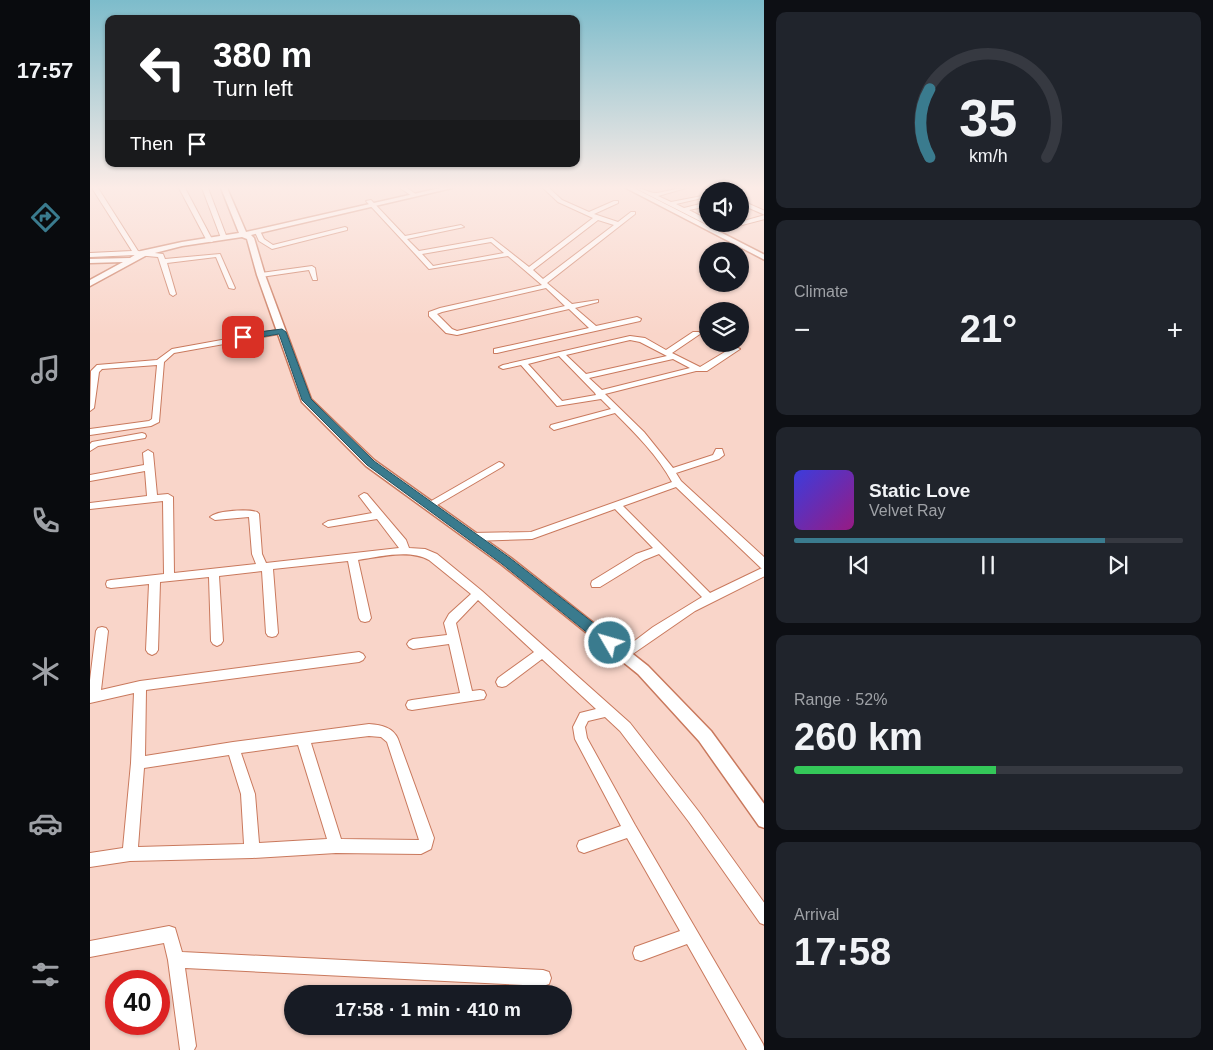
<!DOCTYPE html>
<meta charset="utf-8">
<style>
body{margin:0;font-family:Arial,sans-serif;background:#20242c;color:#f1f3f6;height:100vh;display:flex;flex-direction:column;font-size:19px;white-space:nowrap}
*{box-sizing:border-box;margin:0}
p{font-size:16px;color:#9ea1a6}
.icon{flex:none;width:28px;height:28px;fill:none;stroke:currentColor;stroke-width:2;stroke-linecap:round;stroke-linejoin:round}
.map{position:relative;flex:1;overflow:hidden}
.details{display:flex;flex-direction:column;gap:12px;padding:12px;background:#0d0f14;width:449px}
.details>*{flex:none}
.banner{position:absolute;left:15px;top:15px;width:475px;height:152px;border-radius:10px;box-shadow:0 1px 4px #0004;background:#202124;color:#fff;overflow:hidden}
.tools{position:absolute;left:609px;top:182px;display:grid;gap:10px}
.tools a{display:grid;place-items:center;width:50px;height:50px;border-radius:50%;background:#171b24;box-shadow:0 1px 4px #0004;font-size:25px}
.speed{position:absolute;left:15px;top:970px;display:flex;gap:10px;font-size:25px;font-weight:700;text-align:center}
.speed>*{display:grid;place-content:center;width:65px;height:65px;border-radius:50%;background:#171b24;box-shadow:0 1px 4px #0004;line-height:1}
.speed .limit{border:8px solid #d22;background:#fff;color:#111}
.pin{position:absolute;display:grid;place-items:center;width:42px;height:42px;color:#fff;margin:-21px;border-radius:10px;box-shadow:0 2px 8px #0006}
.me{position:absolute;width:55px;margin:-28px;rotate:308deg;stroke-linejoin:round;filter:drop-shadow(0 0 4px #0008)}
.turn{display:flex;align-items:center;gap:18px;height:105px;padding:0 25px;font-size:22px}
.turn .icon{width:65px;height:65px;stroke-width:2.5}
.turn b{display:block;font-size:35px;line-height:42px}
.then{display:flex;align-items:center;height:48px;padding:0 25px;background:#0003;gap:10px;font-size:19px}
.big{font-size:38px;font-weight:600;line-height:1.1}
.details .card{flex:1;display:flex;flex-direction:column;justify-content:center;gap:8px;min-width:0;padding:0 18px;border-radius:10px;background:#20242c}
.details .dial{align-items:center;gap:0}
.dial svg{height:130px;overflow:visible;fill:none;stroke:#363941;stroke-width:7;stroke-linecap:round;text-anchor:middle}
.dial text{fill:#f1f3f6;stroke:none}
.song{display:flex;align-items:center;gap:15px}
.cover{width:60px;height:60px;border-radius:8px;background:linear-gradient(135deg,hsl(240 70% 55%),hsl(310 70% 35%))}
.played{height:5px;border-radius:2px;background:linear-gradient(90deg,#3a7b8e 80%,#363941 80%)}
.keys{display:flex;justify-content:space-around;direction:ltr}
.heat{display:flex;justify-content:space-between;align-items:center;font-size:28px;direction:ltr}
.charge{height:8px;border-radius:4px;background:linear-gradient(90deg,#34c759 52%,#363941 0)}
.trip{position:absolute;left:194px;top:985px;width:288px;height:50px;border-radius:25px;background:#171b24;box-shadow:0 1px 4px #0004;font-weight:600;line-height:50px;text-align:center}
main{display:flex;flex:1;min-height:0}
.menu{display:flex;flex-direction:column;width:90px;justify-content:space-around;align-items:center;background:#090b0e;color:#9ea1a6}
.menu .icon{width:35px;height:35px}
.menu .selected{color:#3a7b8e}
.menu b{font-size:22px;color:#f1f3f6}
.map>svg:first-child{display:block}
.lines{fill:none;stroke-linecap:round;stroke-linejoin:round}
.minor-casing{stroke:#c9795d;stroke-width:2}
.tertiary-casing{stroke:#c9795d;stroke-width:3}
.minor{fill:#fff;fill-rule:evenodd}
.tertiary{fill:#fff;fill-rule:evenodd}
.route{fill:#3a7b8e;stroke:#26505c}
</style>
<main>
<nav class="menu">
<b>17:57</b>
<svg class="icon selected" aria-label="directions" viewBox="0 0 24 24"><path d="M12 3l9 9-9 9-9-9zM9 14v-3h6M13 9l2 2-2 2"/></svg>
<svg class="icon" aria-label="music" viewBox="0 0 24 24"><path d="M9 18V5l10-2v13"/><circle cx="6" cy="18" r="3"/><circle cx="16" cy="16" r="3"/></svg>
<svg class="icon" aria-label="phone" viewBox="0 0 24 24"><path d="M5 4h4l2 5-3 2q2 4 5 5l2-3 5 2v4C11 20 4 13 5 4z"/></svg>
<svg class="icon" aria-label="climate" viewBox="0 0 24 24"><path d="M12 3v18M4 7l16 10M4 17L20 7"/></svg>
<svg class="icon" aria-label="car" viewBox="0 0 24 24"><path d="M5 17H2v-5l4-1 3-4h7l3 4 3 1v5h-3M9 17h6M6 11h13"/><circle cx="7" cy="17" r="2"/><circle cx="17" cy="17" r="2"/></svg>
<svg class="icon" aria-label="filters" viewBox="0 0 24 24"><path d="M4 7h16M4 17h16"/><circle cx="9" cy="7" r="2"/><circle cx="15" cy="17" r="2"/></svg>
</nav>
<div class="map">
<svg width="675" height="1050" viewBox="0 0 675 1050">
<rect width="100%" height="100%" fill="#f9d5c9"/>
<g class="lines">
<g class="minor-casing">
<g id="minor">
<path d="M2 188H8L48 251 73 254 75 259 130 254 145 288 144 289 139 288 126 257 77 263 86 294 83 296 80 294 68 257 46 255 0 257V253L42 251Z"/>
<path d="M89 188H95L123 241 122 242 117 241Z"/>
<path d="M112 188H118L137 238 136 239 131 238Z"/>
<path d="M310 188H317L327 195 322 196Z"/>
<path d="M453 188H459L472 200 499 212 524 201H528V203L504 214 528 222 541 212H545V214L457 283 482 304 508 300V302L485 308 506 326 547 317 551 319 550 321 407 353H404V349L499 328 479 309 367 335 356 333 339 316V312L350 308 452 285 418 256 339 269 276 201 281 200 315 236 371 225 374 227 317 239 329 251 402 238 439 267 503 218 468 202ZM508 220 524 225 453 279 443 270ZM401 242 414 253 343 266 332 254ZM456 288 475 306 367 331 362 329 347 314 352 312Z"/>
<path d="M545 188C553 188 559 193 566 193 576 192 585 188 596 188L568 196 581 202 612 196V198L586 204 594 208 618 202V206L599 210 618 220V224L633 226 650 224V222L675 215V219L633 230 618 225Z"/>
<path d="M617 188H624L630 191H623Z"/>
<path d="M650 200 675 211V215L650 204Z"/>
<path d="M255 227 257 228V230L182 249 169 241 165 232 170 231 174 239 183 245Z"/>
<path d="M222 266 225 268 227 280H223L219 270 171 277 168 275 171 273Z"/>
<path d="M192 329 196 331 195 333 84 353 74 362 69 422 61 426 0 435V429L59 421 62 419 67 365 12 369 9 372 4 408 0 411 1 371 7 365 67 360 82 349Z"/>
<path d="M603 332H609L610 334 582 353 610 367 643 347H646L650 349 617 371H606L515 394 554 432 583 468 623 455 626 449H632L634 455 629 459 586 473 591 481 675 558V576L605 611 534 660 530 658 528 655 530 652 563 627 612 597 569 554 554 560 510 587H502L501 584 502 581 546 554 563 548 525 509 442 539 382 541 377 537 382 533 441 532 582 482C568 456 546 434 525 413L464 430 460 427 461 425 521 409 511 399 467 406 431 365 413 369 409 367 413 365 540 336 555 338 576 350ZM540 340 550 342 577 356 496 374 476 355ZM469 356 505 393 506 395 472 401 438 364ZM583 359 600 368 512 390 499 378ZM586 487 671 568H672L620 593 533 506Z"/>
<path d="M52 433 55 434 56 436 55 438 8 446 0 451V444L2 442Z"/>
<path d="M58 450 63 453 67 495 78 494 83 497 84 573 166 564 162 554 159 517 125 520 120 517C127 510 158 509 167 512L169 514 172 554 176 563 309 548 287 519 238 527 233 524 238 521 282 513 269 496 274 493 277 494 316 540 319 548 335 549 347 554 392 591 540 723 609 812 675 904V925L670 923 599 822 530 731 515 717 498 721 495 727 497 738 545 825 673 1044 675 1050H657L597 944 551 961 545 959 543 953 545 947 590 931 537 838 494 853 489 851 487 846 489 841 531 826 485 739 483 727 490 713 506 709 452 659 416 686 412 687 408 686 406 682 408 678 444 652 388 600 366 623 382 691 390 690 394 691 396 695 394 699 322 710 318 709 316 705 318 701 322 700 370 693 359 644 323 649 319 647 317 644 319 641 323 639 357 635 354 623 359 614 381 594 339 560C319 549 290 557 268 560L281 618 279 621 275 622 271 621 269 618 258 561 183 569 188 633 186 636 182 637 178 636 176 633 172 571 129 576 133 641 131 644 127 646 123 644 121 641 119 577 70 582 68 650 66 653 62 655 58 653 56 650 59 584 21 588 17 587 16 584 17 581 21 580 74 574 73 501 0 509V503L57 496 55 471 0 481V475L54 465 53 453Z"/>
<path d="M409 462 412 463 414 465 412 467 342 508 339 509 334 506 336 504Z"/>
<path d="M12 627 16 628 18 631 11 690 50 681 269 652 273 654 275 657 273 660 269 662 56 690 55 756 143 742 279 724C291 725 303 727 308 739L344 838 341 849 331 854 246 853 162 858 40 861 0 867V853L33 848 41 763 44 693 0 703V680L6 631 8 628ZM279 736 291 737 297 742 329 840 251 839 221 743ZM208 745 237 839 169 843 165 794 151 753ZM139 755 151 794 154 844 48 847 54 768Z"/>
<path d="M79 926 85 928 92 952 453 970 459 972 461 978 459 984 453 986 95 968 106 1046 104 1050H90L78 960 74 943 0 957V941Z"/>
</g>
</g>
<g class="tertiary-casing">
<g id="tertiary">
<path d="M131 188H137L156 232 350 188H362L161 235 164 238 175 275 221 399 284 460 421 558 558 666 621 731 675 805V828L669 826 609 741 548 674 411 564 276 466 212 402 167 275 157 239 152 237 92 246 57 255 0 286V280L33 262 0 263V259L40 258 51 251 92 242 149 233Z"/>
<path d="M536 188H544L675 255V260Z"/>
</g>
</g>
<use href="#minor" class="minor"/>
<use href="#tertiary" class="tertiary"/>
</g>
<linearGradient id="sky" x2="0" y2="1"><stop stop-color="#7dbccb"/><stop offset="0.56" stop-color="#fcece7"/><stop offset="1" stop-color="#fcece7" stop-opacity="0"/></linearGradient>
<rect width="675" height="335" fill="url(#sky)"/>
<path class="route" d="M192 329 196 332 221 399 284 461 420 558 524 639 526 643 524 647 520 648 515 647 412 564 277 465 212 400 189 334 153 340 149 337 153 334Z"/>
</svg>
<div class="tools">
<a><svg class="icon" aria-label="sound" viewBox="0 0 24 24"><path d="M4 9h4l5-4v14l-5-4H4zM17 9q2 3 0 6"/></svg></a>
<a><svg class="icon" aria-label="search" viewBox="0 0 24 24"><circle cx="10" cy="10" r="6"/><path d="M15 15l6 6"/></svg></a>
<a><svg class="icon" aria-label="layers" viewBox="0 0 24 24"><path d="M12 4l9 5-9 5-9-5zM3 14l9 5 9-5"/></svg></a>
</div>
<div class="speed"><div class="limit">40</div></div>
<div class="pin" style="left:153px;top:337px;background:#d93025"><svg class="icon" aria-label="arrive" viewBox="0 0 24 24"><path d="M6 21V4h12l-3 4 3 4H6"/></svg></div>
<svg class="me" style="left:520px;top:643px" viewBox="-20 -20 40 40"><circle r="17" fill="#3a7b8e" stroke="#fff" stroke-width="3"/><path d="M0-11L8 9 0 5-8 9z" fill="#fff"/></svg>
<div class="trip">17:58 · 1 min · 410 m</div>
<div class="banner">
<div class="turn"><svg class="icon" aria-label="left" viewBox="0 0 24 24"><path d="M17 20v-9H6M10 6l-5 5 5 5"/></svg><div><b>380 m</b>Turn left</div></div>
<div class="then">Then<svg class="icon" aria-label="arrive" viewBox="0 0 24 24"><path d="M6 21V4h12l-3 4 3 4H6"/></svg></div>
</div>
</div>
<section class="details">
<div class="card dial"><svg viewBox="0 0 100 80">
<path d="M14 69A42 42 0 1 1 86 69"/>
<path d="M14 69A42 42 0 0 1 14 27" stroke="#3a7b8e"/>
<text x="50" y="56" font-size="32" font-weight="700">35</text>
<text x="50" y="72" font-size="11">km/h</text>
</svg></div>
<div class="card"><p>Climate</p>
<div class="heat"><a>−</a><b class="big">21°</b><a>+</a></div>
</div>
<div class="card">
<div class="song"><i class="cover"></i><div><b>Static Love</b><p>Velvet Ray</p></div></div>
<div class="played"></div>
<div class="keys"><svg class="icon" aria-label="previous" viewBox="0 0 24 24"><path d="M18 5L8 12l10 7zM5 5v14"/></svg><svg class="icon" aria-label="pause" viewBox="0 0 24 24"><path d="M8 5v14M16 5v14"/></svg><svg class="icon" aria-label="next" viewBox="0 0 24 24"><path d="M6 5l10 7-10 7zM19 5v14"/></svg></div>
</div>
<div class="card"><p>Range · 52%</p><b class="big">260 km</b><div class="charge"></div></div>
<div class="card"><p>Arrival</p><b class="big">17:58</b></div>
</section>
</main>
